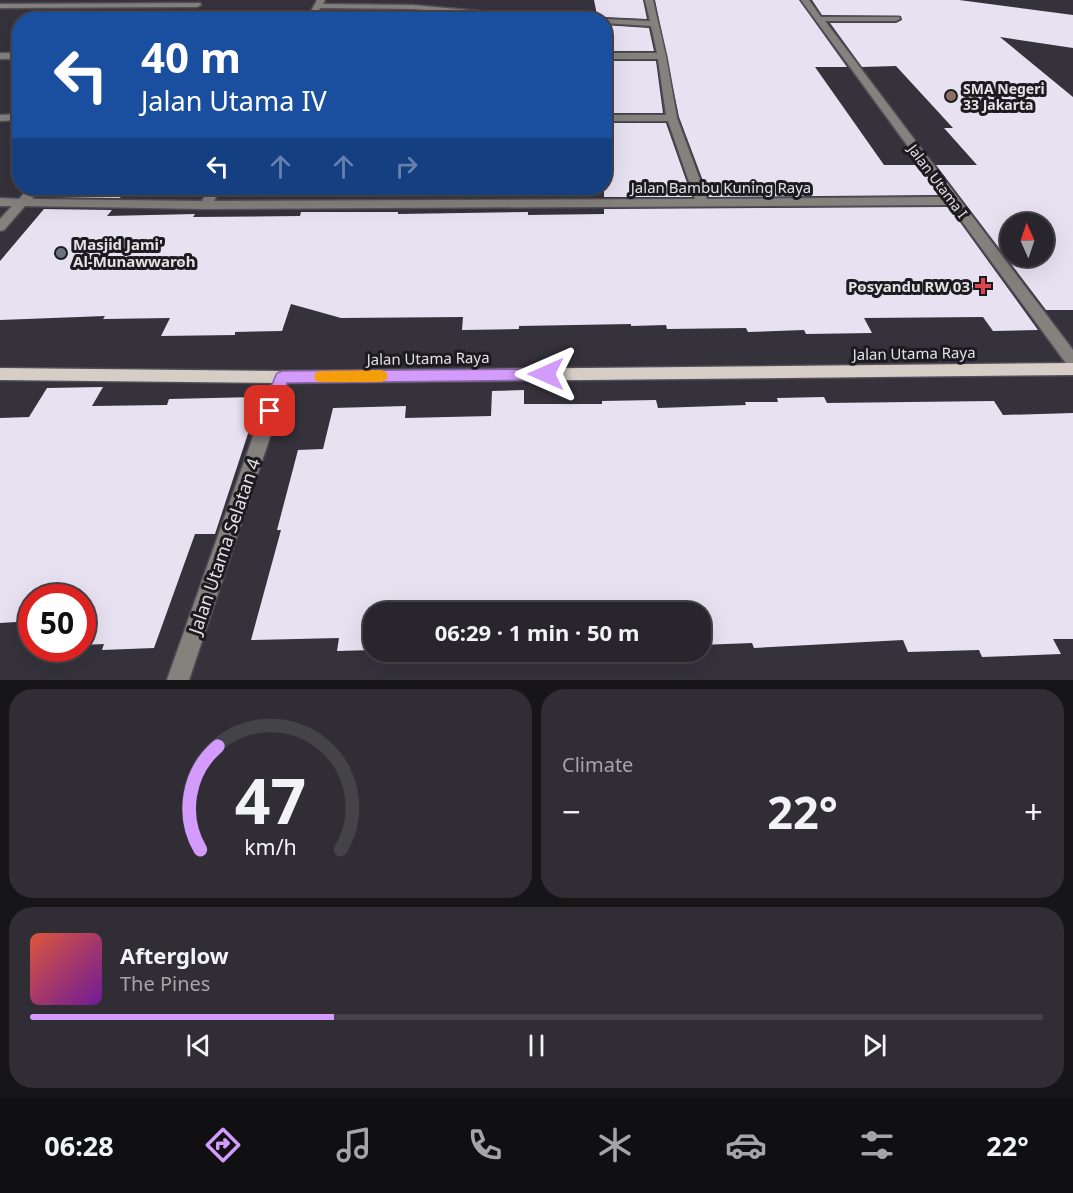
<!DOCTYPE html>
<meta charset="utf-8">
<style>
body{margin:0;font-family:"Noto Sans",sans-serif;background:#302e34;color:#f1f3f6;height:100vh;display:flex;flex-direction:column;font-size:22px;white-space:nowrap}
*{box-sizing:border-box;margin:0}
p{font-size:20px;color:#a5a5a9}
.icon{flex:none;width:33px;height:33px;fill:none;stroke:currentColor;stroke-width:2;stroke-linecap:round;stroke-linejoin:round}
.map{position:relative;height:680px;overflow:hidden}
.sheet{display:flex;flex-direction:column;gap:9px;padding:9px;background:#161518;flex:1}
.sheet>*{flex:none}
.banner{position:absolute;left:12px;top:12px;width:600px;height:183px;border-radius:24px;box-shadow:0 6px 24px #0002,0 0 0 2px #444348;background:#1a4fa0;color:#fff;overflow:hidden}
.needle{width:39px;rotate:357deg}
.fabs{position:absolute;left:1000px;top:213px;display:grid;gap:12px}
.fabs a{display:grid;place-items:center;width:54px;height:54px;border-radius:50%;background:#28262c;box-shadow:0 6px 24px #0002,0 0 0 2px #444348;font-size:30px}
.speed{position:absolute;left:18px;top:584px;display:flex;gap:12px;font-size:30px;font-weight:700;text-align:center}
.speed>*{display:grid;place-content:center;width:78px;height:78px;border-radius:50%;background:#28262c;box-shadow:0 6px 24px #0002,0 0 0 2px #444348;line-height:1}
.speed .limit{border:9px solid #d22;background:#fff;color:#111}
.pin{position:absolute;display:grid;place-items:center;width:51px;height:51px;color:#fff;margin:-26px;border-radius:12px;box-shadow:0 3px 9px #0006}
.me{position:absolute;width:66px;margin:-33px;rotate:270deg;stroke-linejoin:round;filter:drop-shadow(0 0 4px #0008)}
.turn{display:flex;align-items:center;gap:21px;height:126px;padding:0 30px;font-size:27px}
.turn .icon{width:78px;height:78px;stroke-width:2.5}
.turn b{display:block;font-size:42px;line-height:51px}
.lanes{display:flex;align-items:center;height:57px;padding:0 30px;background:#0003;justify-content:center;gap:30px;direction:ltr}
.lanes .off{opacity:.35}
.big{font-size:45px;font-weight:700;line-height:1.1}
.sheet .tile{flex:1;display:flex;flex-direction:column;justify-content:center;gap:9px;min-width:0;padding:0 21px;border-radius:24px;background:#302e34}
.sheet .dial{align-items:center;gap:0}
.dial svg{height:156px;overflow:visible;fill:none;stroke:#444348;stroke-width:7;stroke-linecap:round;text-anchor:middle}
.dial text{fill:#f1f3f6;stroke:none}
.song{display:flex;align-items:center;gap:18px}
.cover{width:72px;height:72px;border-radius:9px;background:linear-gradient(135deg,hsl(10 70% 55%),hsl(280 70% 35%))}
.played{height:6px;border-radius:3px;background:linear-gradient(90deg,#d39cfc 30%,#444348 30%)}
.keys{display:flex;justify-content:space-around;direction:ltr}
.heat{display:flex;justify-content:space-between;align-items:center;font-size:33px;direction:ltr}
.sheet .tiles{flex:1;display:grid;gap:9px;grid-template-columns:1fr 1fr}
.tile:last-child{grid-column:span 2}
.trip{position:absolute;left:363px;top:602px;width:348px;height:60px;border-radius:24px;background:#28262c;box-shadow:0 6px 24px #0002,0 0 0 2px #444348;font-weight:700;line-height:60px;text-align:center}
.tab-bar{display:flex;height:96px;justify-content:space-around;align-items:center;background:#100f12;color:#a5a5a9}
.tab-bar .icon{width:42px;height:42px}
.tab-bar .active{color:#d39cfc}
.tab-bar b{font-size:27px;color:#f1f3f6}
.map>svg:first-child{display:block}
.building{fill:#e8e1f2;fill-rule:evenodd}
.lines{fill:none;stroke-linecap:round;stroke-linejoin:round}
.minor-casing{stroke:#514e57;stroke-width:3}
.major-casing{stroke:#514e57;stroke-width:3}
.minor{fill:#85817d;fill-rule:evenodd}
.major{fill:#d6cdc6;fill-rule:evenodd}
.route{fill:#d39cfc;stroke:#8965a4;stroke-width:1.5}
.slow{fill:#f59e0b}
.education-dot{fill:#8d6e63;stroke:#1c1b1f;stroke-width:2}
.worship-dot{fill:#6b7280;stroke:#1c1b1f;stroke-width:2}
.health-dot{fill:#e0444e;stroke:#1c1b1f;stroke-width:2}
.labels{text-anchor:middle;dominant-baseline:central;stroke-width:6;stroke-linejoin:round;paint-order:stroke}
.far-poi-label{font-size:14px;font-weight:bold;fill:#e4e1e7;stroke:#1c1b1f;text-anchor:start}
.far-street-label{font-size:14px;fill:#e4e1e7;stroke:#1c1b1f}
.street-label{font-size:15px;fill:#e4e1e7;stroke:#1c1b1f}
.poi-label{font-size:15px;font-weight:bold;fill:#e4e1e7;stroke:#1c1b1f;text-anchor:start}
.near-street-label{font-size:18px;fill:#e4e1e7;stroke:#1c1b1f}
</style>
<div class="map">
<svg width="1073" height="680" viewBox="0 0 1073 680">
<rect width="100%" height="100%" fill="#35323b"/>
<g class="building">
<path d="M594 0H643L647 19 604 17 598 20Z"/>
<path d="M655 0H799L847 67H815L884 165H919L941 195 709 197 679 117Z"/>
<path d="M812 0H959L1073 15V48L1000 37 1073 97V310H1046L936 165H977L944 128H953L896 66 862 67 830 23H896L902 20 901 16 822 15ZM1011 224H1044V256H1011Z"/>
<path d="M604 25 649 28 654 51H604Z"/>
<path d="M604 61H656L663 113H604Z"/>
<path d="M604 123H666L692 197H604Z"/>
<path d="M61 188H127L120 198 53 197Z"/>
<path d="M949 207 1038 330 993 331 983 317 864 318 872 333 806 334 804 330 748 332 746 328 667 329 666 325 631 326V324L519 326V329L462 330 463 317 341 318 291 304 282 331 235 332V335L161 336 170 318 103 319 105 316 0 320V261L44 209 112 210 107 216 195 214 193 217 300 216 301 212H398V214L528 212V215L604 214V209Z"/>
<path d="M103 387 92 406 167 405 169 399 260 397 215 534H195L154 648 102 650 104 644 82 645V597H32V621L0 623V418L29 417 47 388Z"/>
<path d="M524 390V404H602V401L656 400 658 408 746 405 745 402H778L777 398 824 397 827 403 994 401 1003 415 1073 413V639H1053L1061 654 982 657 979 650 908 652 903 640 754 648 752 643 700 645V612H374V650L337 651 339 638 251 640 281 530H277L298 450 323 449 333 408 406 406 405 418 491 416 492 391Z"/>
</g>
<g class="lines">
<g class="minor-casing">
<g id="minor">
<path d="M317 0H325L323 4 413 5 579 20H538L413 9 320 8 314 20H306Z"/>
<path d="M645 0H653L666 56 677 118 707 199 945 197 801 0H809L821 17H899L900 19 896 21H825L1073 350V368L1068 366 950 205 206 209 25 206 4 230 0 231V219L12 206H0V198L19 199 29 188H41L32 199 202 201 209 188H221L214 201 695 199 668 121H604V115H666L658 59H604V53H657L651 26 604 23V20H601L604 19 650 21Z"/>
<path d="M200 3 201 5 197 7 0 8V4Z"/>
<rect x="0" y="53" width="20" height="6"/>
<path d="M20 114V120L0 121V115Z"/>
<path d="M282 371 288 372 290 377 189 680H167L274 377 276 372Z"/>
</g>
</g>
<g class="major-casing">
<path id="major" d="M1073 363V375L282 383 0 380V368L282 371Z"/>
</g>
<use href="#minor" class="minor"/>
<use href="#major" class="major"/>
</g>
<path class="route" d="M546 369 551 370 553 374 551 378 546 380 287 383 275 416 270 418 265 416 262 411 275 377 277 373 282 371Z"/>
<path class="slow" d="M381 370 386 372 388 376 386 380 381 382H321L316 381 314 377 316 372 321 371Z"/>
<circle class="education-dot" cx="951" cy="96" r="6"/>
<circle class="worship-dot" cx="61" cy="253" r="6"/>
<path class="health-dot" d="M980 277h6v6h6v6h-6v6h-6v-6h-6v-6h6z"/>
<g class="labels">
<g class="far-poi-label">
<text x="963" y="88">SMA Negeri<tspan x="963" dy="16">33 Jakarta</tspan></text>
</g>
<g class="far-street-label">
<text transform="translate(938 181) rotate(53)">Jalan Utama I</text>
</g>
<g class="street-label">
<text x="721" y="187">Jalan Bambu Kuning Raya</text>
<text transform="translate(914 353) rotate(-1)">Jalan Utama Raya</text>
<text transform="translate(428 358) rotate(-1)">Jalan Utama Raya</text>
</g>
<g class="poi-label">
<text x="73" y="244">Masjid Jami'<tspan x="73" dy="17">Al-Munawwaroh</tspan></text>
<text x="970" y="286" text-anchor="end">Posyandu RW 03</text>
</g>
<g class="near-street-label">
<text transform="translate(224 546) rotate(-71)">Jalan Utama Selatan 4</text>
</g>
</g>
</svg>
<div class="fabs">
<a><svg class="needle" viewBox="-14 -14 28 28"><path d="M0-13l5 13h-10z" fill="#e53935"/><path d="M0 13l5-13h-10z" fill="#a5a5a9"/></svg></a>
</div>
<div class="speed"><div class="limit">50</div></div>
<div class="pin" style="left:270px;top:411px;background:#d93025"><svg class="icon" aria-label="arrive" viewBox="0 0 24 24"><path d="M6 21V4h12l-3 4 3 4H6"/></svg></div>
<svg class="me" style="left:546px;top:374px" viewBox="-20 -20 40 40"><path d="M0-17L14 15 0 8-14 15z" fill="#d39cfc" stroke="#fff" stroke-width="4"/></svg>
<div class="trip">06:29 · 1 min · 50 m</div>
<div class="banner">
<div class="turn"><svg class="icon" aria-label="left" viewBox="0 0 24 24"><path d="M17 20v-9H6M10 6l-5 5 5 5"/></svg><div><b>40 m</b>Jalan Utama IV</div></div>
<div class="lanes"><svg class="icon" aria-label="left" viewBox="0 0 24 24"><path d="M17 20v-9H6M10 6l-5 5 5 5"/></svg><svg class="icon off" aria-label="ahead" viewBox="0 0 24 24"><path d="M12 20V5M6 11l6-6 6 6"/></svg><svg class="icon off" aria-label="ahead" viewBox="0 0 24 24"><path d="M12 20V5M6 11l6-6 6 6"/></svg><svg class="icon off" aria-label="right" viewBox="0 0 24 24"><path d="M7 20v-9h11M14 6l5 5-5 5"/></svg></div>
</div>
</div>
<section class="sheet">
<div class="tiles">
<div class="tile dial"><svg viewBox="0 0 100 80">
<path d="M14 69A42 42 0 1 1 86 69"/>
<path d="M14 69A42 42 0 0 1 23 16" stroke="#d39cfc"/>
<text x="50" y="56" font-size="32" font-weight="700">47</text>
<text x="50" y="72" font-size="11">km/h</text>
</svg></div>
<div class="tile"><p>Climate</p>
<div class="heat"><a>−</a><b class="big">22°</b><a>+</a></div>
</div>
<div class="tile">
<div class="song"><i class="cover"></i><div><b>Afterglow</b><p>The Pines</p></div></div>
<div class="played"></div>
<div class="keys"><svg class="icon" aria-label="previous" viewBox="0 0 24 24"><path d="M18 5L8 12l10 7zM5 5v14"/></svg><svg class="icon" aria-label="pause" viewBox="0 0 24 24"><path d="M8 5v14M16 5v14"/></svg><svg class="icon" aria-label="next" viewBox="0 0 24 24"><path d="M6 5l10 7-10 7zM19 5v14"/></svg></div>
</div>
</div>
</section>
<nav class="tab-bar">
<b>06:28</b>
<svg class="icon active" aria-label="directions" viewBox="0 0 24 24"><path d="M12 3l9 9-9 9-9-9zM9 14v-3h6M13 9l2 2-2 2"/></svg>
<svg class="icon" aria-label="music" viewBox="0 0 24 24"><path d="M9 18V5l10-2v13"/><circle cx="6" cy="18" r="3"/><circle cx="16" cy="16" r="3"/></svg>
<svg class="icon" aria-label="phone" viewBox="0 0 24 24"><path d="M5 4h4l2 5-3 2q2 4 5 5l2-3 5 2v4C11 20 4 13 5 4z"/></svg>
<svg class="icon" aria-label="climate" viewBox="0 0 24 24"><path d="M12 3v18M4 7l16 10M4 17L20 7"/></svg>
<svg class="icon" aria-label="car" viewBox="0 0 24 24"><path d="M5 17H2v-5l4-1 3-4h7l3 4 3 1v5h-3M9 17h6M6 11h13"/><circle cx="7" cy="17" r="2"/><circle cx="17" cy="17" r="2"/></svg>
<svg class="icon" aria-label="filters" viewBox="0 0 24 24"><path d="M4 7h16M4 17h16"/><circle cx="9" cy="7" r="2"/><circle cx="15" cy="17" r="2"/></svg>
<b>22°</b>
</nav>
